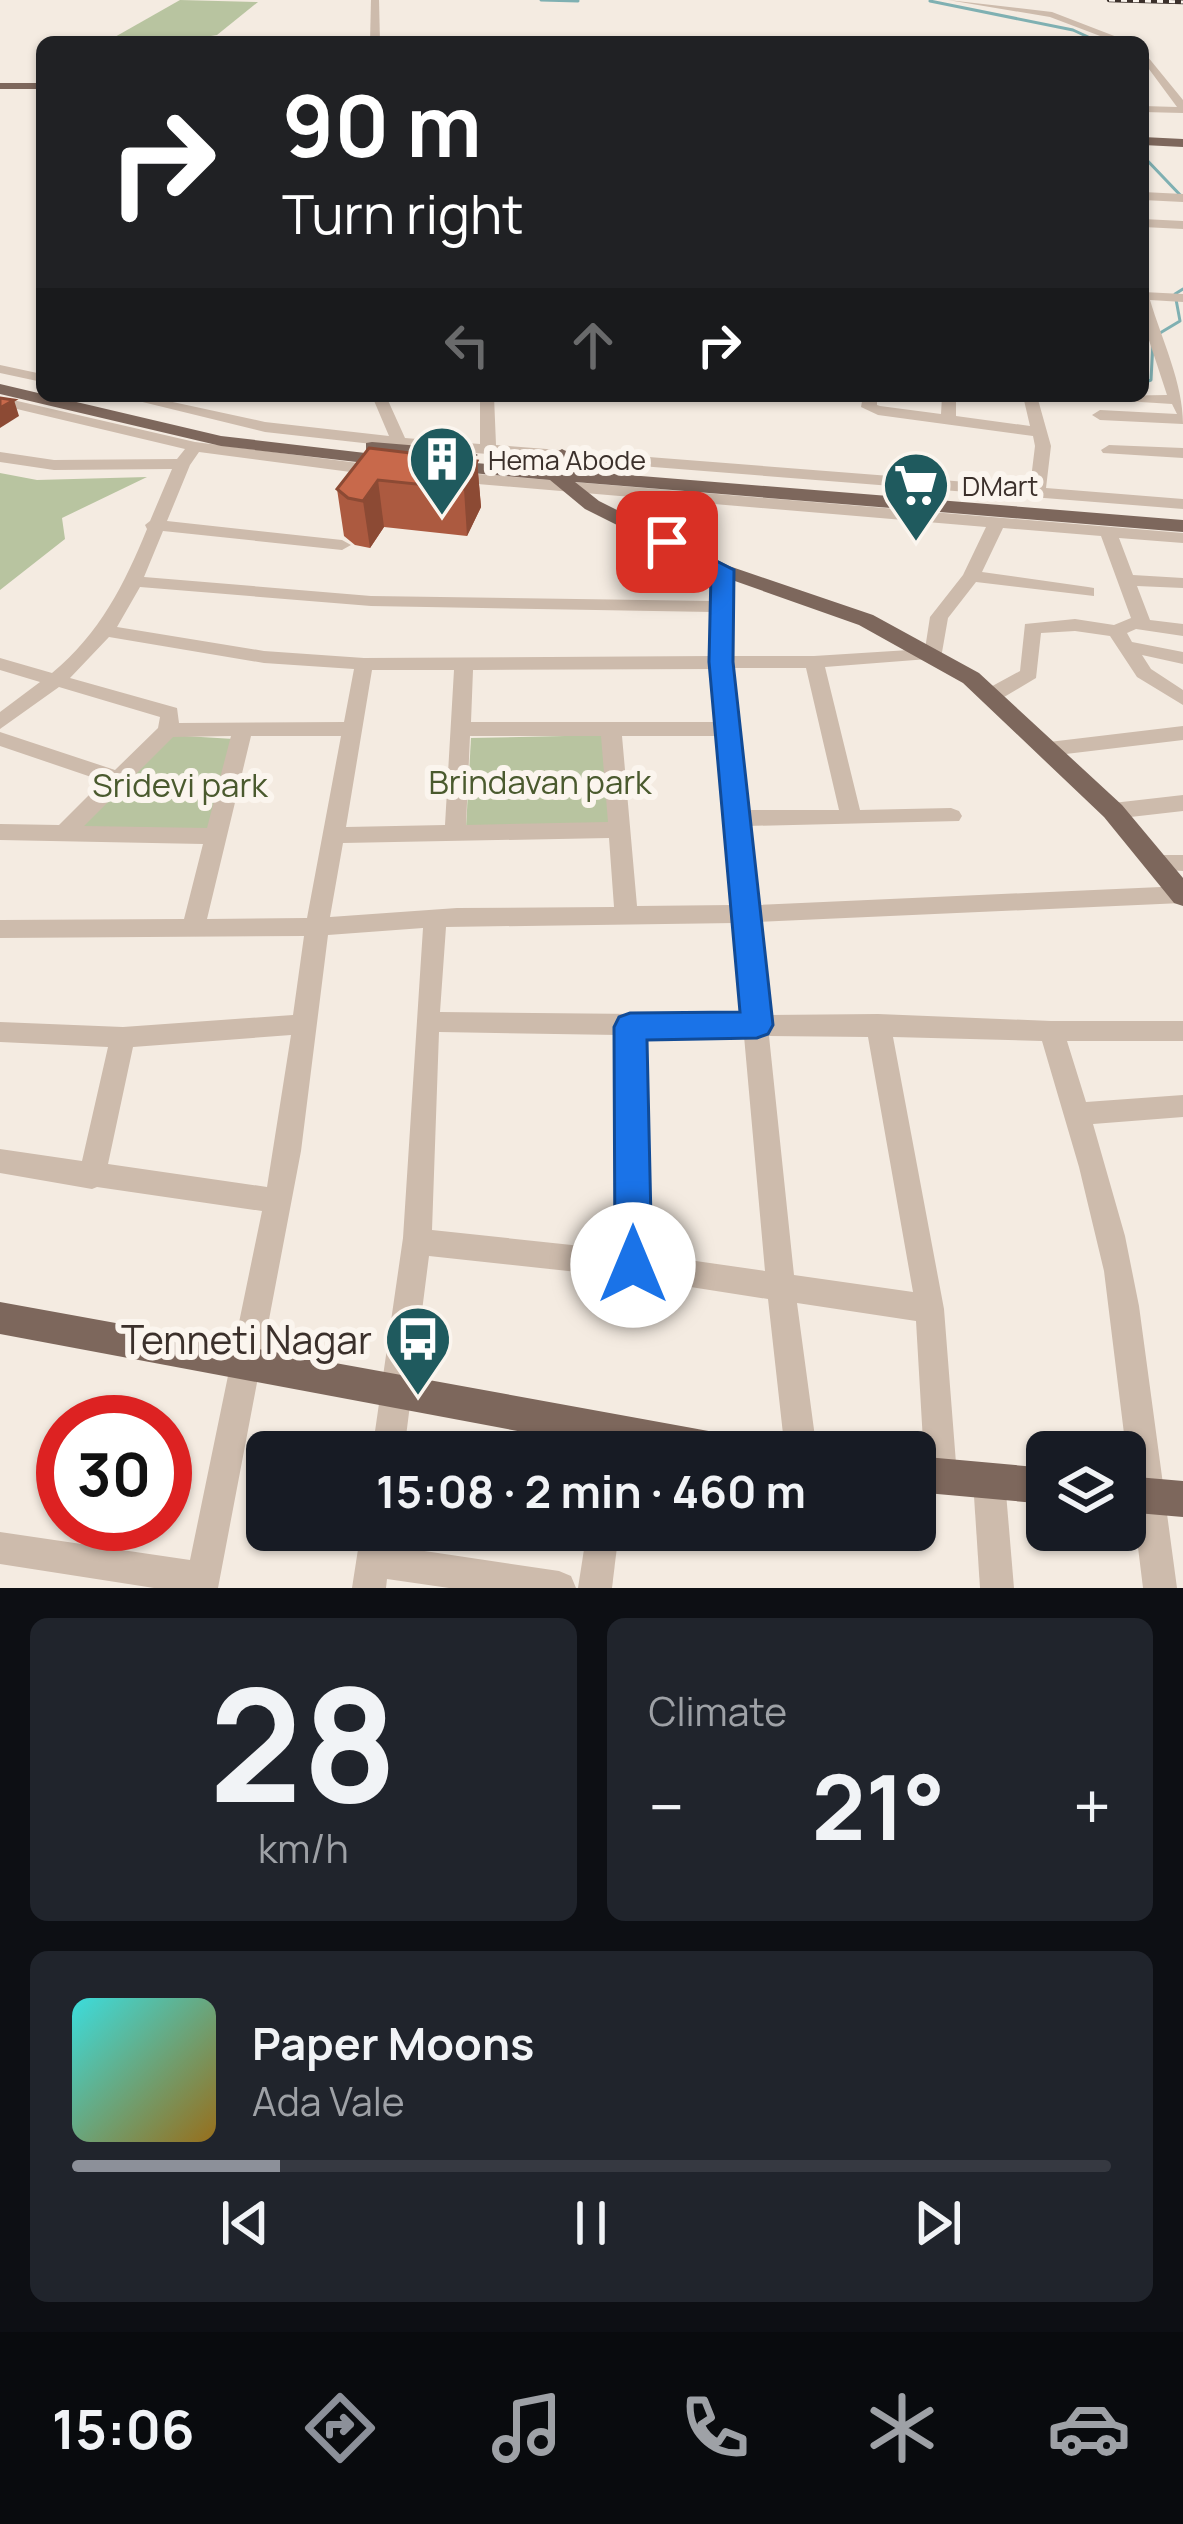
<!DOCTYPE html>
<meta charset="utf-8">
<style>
body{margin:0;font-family:Manrope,sans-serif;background:#20242c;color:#f1f3f6;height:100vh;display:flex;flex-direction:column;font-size:45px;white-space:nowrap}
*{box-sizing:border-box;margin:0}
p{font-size:39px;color:#9ea1a6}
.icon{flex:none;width:66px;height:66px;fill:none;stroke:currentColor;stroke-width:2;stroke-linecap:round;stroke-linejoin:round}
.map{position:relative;height:1588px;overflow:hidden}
.panel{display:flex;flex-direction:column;gap:30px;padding:30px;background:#0d0f14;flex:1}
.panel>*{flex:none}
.guide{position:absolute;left:36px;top:36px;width:1113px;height:366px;border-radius:18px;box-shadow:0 3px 9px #0004;background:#202124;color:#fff;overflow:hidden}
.buttons{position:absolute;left:1026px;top:1431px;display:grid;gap:24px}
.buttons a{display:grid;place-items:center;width:120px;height:120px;border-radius:18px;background:#171b24;box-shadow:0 3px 9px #0004;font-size:60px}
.speed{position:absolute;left:36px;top:1395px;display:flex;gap:24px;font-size:60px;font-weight:700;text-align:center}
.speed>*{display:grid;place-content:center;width:156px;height:156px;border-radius:50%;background:#171b24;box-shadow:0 3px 9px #0004;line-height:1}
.speed .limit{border:18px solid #d22;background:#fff;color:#111}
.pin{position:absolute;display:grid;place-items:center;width:102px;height:102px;color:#fff;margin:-51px;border-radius:24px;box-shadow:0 6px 18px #0006}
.me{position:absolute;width:132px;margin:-66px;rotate:0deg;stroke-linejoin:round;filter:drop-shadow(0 0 9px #0008)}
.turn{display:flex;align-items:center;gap:42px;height:252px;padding:0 48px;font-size:54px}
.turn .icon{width:156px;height:156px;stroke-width:2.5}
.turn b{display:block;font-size:84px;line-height:102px}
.lanes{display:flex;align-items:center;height:114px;padding:0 48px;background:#0003;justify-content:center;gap:60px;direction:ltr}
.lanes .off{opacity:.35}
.big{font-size:90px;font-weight:700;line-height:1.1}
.panel .card{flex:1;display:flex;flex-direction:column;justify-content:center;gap:18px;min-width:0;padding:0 42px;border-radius:18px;background:#20242c}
.panel .dial{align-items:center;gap:0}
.dial b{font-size:156px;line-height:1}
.song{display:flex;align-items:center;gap:36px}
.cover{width:144px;height:144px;border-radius:18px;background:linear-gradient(135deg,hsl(180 70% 55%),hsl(40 70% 35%))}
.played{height:12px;border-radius:6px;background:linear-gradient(90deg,#8c9099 20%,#363941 20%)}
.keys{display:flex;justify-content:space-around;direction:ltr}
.heat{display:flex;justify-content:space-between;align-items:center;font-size:66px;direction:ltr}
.panel .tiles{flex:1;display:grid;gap:30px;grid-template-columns:1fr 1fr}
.card:last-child{grid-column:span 2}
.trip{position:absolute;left:246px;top:1431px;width:690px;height:120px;border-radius:18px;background:#171b24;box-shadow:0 3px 9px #0004;font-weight:700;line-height:120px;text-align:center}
.tab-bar{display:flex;height:192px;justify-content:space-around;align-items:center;background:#090b0e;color:#9ea1a6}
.tab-bar .icon{width:84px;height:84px}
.tab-bar .active{color:#8c9099}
.tab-bar b{font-size:54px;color:#f1f3f6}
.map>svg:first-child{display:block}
.green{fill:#b8c4a0}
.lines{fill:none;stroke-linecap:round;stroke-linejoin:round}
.stream{stroke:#7fb0b2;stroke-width:3}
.minor{fill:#cdbbac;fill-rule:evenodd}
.major{fill:#7d675c;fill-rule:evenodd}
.rail-casing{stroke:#3b302b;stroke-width:4.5}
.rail{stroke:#fbf5ee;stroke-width:3;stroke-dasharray:6;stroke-linecap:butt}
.wall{fill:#ac5a40}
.shaded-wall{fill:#8c4a34}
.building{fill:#c8694b;stroke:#8c4a34;stroke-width:3}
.route{fill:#1a73e8;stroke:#114b97;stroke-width:3}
.labels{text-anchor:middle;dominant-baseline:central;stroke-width:12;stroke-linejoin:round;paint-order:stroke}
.far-poi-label{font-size:27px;fill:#3b302b;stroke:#fbf5ee;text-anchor:start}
.park-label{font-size:33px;fill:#4a5a2e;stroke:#fbf5ee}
.near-poi-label{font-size:39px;fill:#3b302b;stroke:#fbf5ee;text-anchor:end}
</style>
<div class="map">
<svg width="1183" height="1588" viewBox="0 0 1183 1588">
<rect width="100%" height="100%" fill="#f4ebe1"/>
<g class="green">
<path d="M180 0 258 2 217 35 174 42H106Z"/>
<path d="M0 473 37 480 147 477 62 518 65 539 0 590Z"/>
<path d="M168 735 234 739 213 831 79 829Z"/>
<path d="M610 735 615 825 466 828 471 738Z"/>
</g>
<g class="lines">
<g class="stream">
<path d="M541 0 578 1"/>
<path d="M930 1 1073 30 1099 42"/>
<path d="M1143 156 1183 198"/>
<path d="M1160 333 1180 321 1175 294 1183 289"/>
<path d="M1143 383 1151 380 1153 342"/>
</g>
<g class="minor">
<path d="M371 0H379L380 42H370Z"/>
<path d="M948 0 1052 12 1130 42H1116L1050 17Z"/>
<path d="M1143 51 1183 100V113L1143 112V106L1177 107 1143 61Z"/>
<path d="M1143 192 1183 194V202L1143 200Z"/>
<path d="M1143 219 1183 221V229L1143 227Z"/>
<path d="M1143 292 1183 294V302L1150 300C1162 340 1183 383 1183 424L1100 420 1092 415 1100 410 1177 414 1172 404 1110 400 1103 396 1167 395 1143 322Z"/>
<path d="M0 365 42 374V382L0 373Z"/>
<path d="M118 396H145L265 422 389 436 372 396H386L405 438 480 444V396H494L496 445 1030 487 1035 446 1033 436 878 415 861 407 863 396H877V405L880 406 941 414 942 396H956V416L1030 426 1023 396H1037L1051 446 1046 488 1183 499V509L399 447 265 432Z"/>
<path d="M0 397 195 442 381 466 389 471 381 476 199 452 190 465 167 521 342 540 351 545 342 550 163 531 144 577 371 596 713 601V570L722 565 731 570V656H814L925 649 930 617 963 575 986 527 454 482 446 477 454 472 1183 533V543L1119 538 1133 575 1183 578V588L1137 586 1150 620 1183 624V636L1136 629 1127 633 1132 642 1183 652V664L1142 655 1151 669 1183 690V705L1137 677 1110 636 1075 631 1041 633 1036 678 999 700H985L982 695 985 690 1020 671 1025 624 1075 619 1114 625 1131 618 1101 536 1003 528 982 572 1088 587 1094 588V596L976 582 948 618 941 658 825 667 860 810 951 808 959 811 962 816 959 821 747 826 756 905 1183 886 1182 903 757 922 767 1015 878 1014 1051 1021H1183V1041H1067L1086 1102 1183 1095V1117L1093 1124 1125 1236 1139 1306 1177 1588H1143L1104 1271 1079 1167 1042 1041 893 1037 944 1309 957 1476 952 1487 941 1492 930 1487 925 1476 916 1321 797 1303 817 1452H785L768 1299 633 1278 429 1256 404 1452H372L403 1238 423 928 328 935 301 1151 218 1588H154L0 1564V1532L190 1560 262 1211 97 1187 92 1189 0 1173V1149L82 1161 108 1047 0 1042V1022L123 1027 293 1015 304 936 0 938V920L184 919 203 844 0 840V824L59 825 103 781 0 746V732L115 770 158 728 160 717 59 687 0 729V712L40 682 0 670V658L52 673C100 633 124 585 147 529L145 525 150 521 172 469 54 470 0 462V452L54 460 177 459 185 449 0 405ZM140 587 371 606 712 612V656L364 658 264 651 117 627ZM109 637 264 663 354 669 344 722 179 723 177 708 70 678ZM731 668H806L839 810H746ZM712 669 717 722H471L473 670ZM372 670H454L445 825 346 827ZM231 736 207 828 84 826 173 737ZM251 736H341L307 918 207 919ZM470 736H601L608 822 466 825ZM622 736H718L733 905 637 906ZM609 838 614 907 457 908 330 917 343 843ZM735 923 743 1015 440 1012 446 927ZM439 1032 618 1035 619 1250 432 1230ZM291 1035 267 1187 108 1164 133 1047ZM642 1035 744 1036 765 1271 647 1254ZM769 1036 868 1037 913 1292 794 1275Z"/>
<path d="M1109 445 1183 448V458L1103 453 1101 450Z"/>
<path d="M1183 726V740L1049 756 1039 749 1049 742Z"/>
<path d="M1183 795V811L1113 819 1102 811 1113 803Z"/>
<path d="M1158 855H1183V871L1150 869 1147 863 1150 857Z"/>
<path d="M989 1465 1000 1470 1005 1481 1014 1588H980L973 1481 978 1470Z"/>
<path d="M361 1530H393L391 1546 559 1571 571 1576 576 1588H449L387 1579 386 1588H352Z"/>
<path d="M587 1530H619L612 1588H578Z"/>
</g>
<g class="major">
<rect x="0" y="83" width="42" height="6"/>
<path d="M1143 137 1183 139V147L1143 145Z"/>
<path d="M0 384 221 436 391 456 400 461 391 466 221 446 0 394Z"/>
<path d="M372 442 469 450 478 455 469 460 366 451V443Z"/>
<path d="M562 449 571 454 567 470 1183 520V532L575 482 599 501 729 566 873 615 979 673 1122 805 1183 878V906L1174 903 1104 817 963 683 859 625 715 574 585 509 550 480 450 471 441 466 450 461 549 469 553 454Z"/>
<path d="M0 1302 725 1434 738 1439 743 1452H630L0 1334Z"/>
<path d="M915 1456 1047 1468V1504L915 1492Z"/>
<path d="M1125 1476 1183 1481V1517L1125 1512Z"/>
</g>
<g class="rail-casing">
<path id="rail" d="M1109 0 1183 2"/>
</g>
<use href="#rail" class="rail"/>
</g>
<path class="wall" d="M477 461 481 507 467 536 384 527 370 548 355 545 344 536 337 489Z"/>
<g class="shaded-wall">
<path d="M14 400 19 416 0 428V408Z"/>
<path d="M477 461 481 507 467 536 464 489Z"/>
<path d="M378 480 384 527 370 548 363 501Z"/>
</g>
<g class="building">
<path d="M0 398 14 400 0 408Z"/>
<path d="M369 448 477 461 464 489 378 480 363 501 348 498 337 489Z"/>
</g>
<path class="route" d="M667 536 734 570 733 662 773 1025 768 1034 757 1038 647 1040 652 1265 646 1278 633 1283 620 1278 615 1265 614 1027 619 1017 630 1013 740 1012 709 662 711 573 659 547V538Z"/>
<defs>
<g id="building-pin" transform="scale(3.45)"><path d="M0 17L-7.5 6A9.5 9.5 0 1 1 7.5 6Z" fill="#1f5a5e" stroke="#fbf5ee"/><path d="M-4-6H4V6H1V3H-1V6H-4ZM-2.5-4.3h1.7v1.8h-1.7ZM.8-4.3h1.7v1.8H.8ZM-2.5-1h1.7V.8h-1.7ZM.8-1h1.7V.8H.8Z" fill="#fff"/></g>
<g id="supermarket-pin" transform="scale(3.45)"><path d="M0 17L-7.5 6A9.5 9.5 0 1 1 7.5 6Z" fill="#1f5a5e" stroke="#fbf5ee"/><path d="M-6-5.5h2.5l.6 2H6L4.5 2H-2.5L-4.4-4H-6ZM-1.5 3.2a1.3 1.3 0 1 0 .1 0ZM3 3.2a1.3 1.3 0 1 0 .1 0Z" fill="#fff"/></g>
<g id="bus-pin" transform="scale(3.45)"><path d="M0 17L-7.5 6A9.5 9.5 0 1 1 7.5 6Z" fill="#1f5a5e" stroke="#fbf5ee"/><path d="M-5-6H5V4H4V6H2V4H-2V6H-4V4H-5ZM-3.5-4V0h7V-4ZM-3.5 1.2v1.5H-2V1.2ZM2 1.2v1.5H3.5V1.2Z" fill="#fff"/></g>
</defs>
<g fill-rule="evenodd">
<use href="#building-pin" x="442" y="459"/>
<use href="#supermarket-pin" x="916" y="485"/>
<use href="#bus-pin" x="418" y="1339"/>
</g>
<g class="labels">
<g class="far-poi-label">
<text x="488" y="459">Hema Abode</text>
<text x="962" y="485">DMart</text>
</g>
<g class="park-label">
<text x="540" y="781">Brindavan park</text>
<text x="180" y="784">Sridevi park</text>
</g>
<g class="near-poi-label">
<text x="372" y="1339">Tenneti Nagar</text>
</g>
</g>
</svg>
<div class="buttons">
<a><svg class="icon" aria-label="layers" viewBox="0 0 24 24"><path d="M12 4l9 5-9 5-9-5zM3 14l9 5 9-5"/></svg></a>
</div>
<div class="speed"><div class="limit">30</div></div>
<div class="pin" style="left:667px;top:542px;background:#d93025"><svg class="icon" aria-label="arrive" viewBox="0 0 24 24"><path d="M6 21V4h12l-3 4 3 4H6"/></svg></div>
<svg class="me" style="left:633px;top:1265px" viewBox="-20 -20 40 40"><circle r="19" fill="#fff"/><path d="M0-13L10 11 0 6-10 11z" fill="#1a73e8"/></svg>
<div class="trip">15:08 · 2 min · 460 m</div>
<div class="guide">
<div class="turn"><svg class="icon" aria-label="right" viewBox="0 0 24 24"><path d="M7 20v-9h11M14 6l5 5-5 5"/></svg><div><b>90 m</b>Turn right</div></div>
<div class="lanes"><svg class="icon off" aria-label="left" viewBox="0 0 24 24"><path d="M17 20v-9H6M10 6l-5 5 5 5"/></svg><svg class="icon off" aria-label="ahead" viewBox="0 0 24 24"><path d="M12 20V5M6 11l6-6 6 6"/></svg><svg class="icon" aria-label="right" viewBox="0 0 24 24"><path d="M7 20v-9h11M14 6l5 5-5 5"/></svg></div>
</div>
</div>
<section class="panel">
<div class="tiles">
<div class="card dial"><b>28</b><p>km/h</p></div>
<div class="card"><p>Climate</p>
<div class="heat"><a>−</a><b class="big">21°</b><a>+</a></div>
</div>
<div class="card">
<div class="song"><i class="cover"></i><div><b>Paper Moons</b><p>Ada Vale</p></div></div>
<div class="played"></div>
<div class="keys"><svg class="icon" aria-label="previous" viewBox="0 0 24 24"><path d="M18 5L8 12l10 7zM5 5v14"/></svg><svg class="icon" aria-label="pause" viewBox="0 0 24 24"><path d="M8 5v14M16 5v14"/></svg><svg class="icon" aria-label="next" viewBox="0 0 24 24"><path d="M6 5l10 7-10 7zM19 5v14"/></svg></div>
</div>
</div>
</section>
<nav class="tab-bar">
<b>15:06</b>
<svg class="icon active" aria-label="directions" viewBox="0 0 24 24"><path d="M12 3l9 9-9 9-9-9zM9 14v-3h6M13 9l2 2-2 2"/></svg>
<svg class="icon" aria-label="music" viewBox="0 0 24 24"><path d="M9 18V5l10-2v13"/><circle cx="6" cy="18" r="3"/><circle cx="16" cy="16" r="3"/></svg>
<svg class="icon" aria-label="phone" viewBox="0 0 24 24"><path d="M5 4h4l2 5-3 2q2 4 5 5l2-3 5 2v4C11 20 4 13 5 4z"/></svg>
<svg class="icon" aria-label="climate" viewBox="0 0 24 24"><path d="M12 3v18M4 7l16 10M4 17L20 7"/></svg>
<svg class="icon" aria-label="car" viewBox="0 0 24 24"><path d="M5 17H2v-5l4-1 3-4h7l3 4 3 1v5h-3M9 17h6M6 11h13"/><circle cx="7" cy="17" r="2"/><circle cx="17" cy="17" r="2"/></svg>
</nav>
